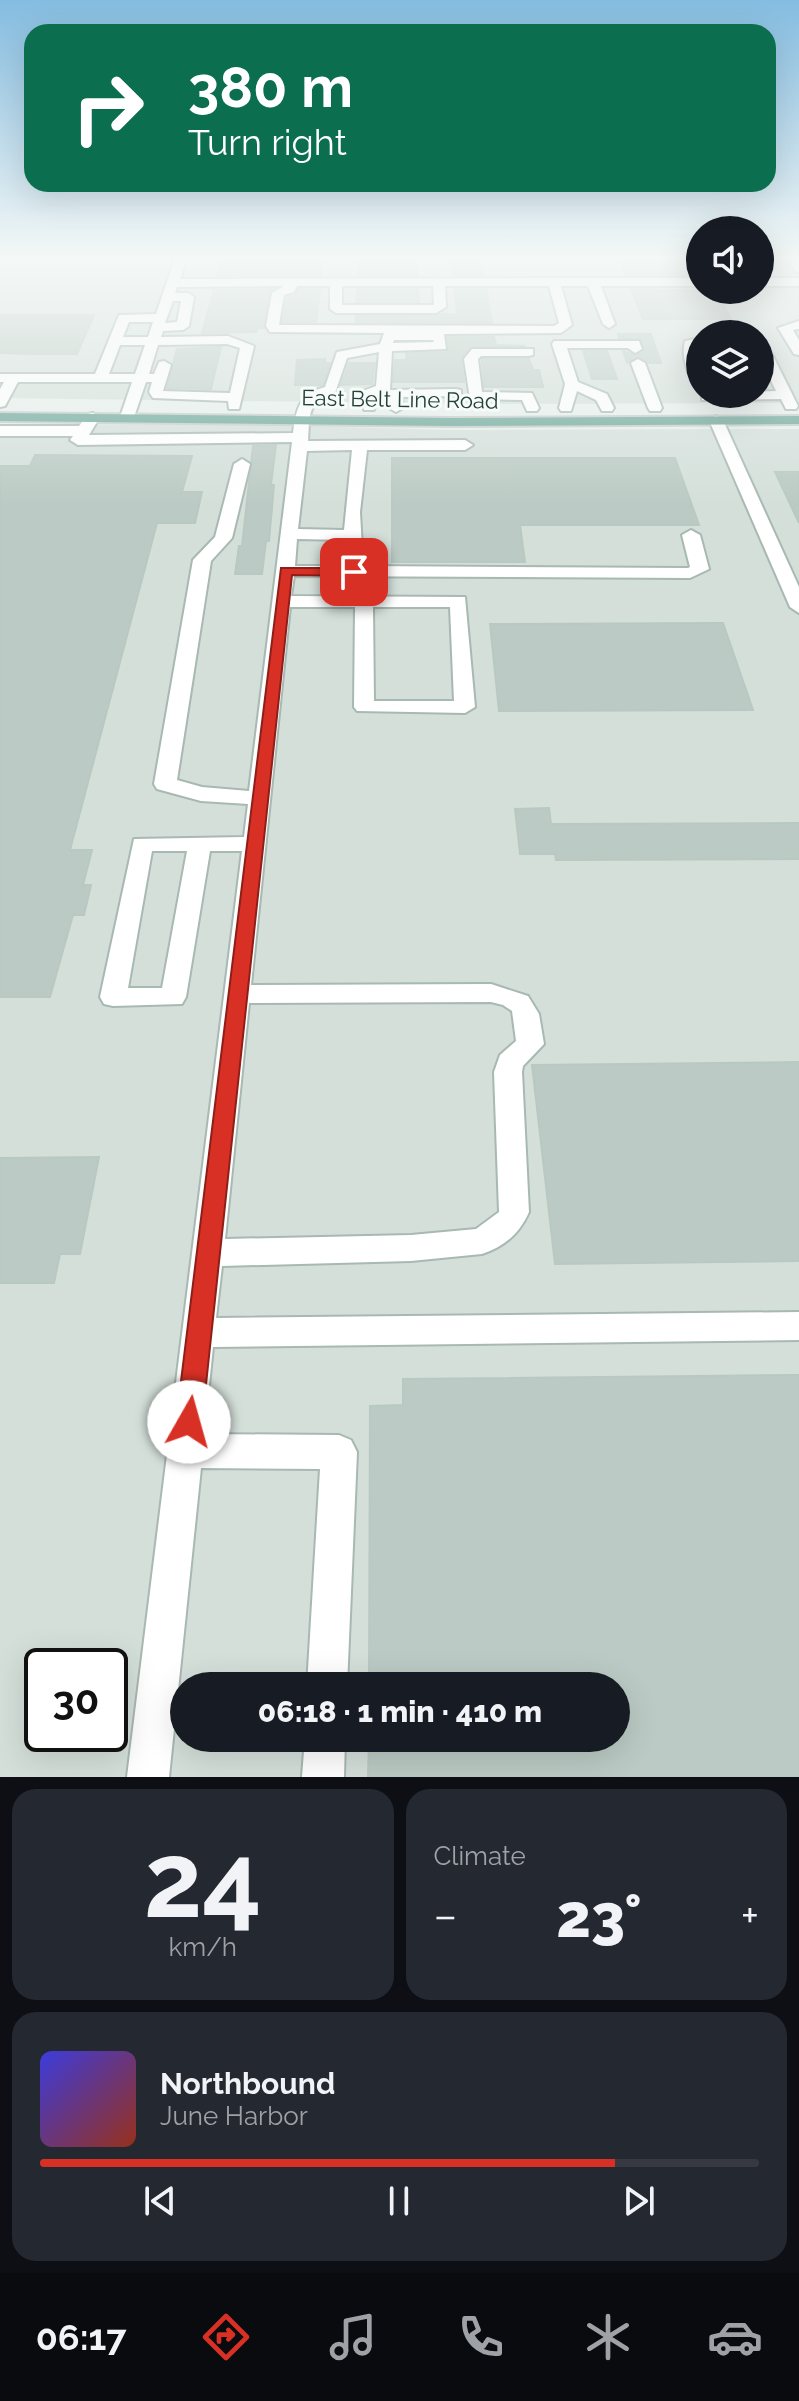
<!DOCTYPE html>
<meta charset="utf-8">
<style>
body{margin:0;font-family:Raleway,sans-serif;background:#242831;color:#f1f3f6;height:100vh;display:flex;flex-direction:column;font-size:30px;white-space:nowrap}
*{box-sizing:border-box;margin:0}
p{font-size:26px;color:#9ea1a6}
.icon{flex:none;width:44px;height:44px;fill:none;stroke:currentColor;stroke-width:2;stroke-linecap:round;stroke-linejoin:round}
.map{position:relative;height:1777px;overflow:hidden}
.sheet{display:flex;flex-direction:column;gap:12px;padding:12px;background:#0d0f14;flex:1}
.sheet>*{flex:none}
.guide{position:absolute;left:24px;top:24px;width:752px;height:168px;border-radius:24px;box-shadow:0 8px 32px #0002;background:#0b6e4f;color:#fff;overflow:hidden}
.controls{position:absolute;left:686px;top:216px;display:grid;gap:16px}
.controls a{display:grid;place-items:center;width:88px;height:88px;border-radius:50%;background:#171b24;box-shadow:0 8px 32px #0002;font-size:40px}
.speed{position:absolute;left:24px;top:1648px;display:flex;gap:16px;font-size:40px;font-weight:700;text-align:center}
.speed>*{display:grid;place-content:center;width:104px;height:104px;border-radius:50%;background:#171b24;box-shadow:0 8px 32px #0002;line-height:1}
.speed .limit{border:4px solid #111;border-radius:12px;background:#fff;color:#111}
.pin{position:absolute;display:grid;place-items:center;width:68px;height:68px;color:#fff;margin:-34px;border-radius:16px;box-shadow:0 4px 12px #0006}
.me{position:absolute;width:88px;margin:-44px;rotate:7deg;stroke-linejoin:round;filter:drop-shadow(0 0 6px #0008)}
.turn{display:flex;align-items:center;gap:28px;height:168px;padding:0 32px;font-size:36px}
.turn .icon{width:104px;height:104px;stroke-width:2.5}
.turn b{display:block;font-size:56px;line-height:68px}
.big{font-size:60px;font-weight:800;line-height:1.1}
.sheet .card{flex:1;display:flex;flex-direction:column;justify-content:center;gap:12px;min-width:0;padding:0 28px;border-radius:24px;background:#242831}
.sheet .dial{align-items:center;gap:0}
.dial b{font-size:104px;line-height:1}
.song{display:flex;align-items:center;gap:24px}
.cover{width:96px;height:96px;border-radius:12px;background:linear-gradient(135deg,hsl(240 70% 55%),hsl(10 70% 35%))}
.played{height:8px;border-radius:4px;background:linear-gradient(90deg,#d93025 80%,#363941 80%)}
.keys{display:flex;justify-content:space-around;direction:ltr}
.heat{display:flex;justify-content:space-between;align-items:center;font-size:44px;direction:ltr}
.sheet .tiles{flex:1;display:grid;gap:12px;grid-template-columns:1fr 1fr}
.card:last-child{grid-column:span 2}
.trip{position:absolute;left:170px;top:1672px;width:460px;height:80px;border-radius:40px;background:#171b24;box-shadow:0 8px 32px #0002;font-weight:800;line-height:80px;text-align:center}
.dock{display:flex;height:128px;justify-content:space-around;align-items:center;background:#090b0e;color:#9ea1a6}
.dock .icon{width:56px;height:56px}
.dock .selected{color:#d93025}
.dock b{font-size:36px;color:#f1f3f6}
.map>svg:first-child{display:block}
.built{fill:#d4dfda;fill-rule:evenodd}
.building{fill:#bbcac4;stroke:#b8c9c2;stroke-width:2}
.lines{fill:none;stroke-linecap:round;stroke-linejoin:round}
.minor-casing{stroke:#a8b8b2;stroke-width:4}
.major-casing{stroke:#c2cac8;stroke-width:4}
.minor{fill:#fff;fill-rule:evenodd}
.major{fill:#6aa596;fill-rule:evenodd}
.route{fill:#d93025;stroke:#8d1f18;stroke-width:2}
.labels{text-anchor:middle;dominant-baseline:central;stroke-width:6;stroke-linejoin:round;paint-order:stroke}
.far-street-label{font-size:22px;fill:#24423a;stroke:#f7fbf9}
</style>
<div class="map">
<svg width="799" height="1777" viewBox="0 0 799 1777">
<rect width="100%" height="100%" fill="#e6efeb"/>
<g class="built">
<path d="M0 258H700V290H760V258H799V403L490 404 0 398ZM700 334H760V394H700Z"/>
<path d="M226 424 452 430 799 429V1777H0V425ZM42 1666H110V1734H42ZM184 1686H616V1738H184Z"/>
</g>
<g class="building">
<path d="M222 258H323L321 276H217Z"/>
<path d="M358 258H417L418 276H358Z"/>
<path d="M451 258H481L484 275H453Z"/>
<path d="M619 258H700V275H626Z"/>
<path d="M273 289 269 292 264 328H257L256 332 202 333 214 290Z"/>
<path d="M299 289H320L316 322H283L287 297 295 295Z"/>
<path d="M357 289H418L419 302H356Z"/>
<path d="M454 289H486L492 323 356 322V316L457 314Z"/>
<path d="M631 289 716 291 731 319H643Z"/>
<path d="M0 315H94L77 354H34L0 353Z"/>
<path d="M618 334H651L661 363H648L637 356 627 363 623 351 636 356 645 348 641 339 619 338Z"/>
<path d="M447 337H494L496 345 526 346 470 347 461 359 464 382H393L395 360H407L406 353 446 352 449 349Z"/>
<path d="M221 347 211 389 167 388 177 349Z"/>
<path d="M583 351H607L617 379H592Z"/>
<path d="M325 359V363H330L323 385H295L297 360Z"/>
<path d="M529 359 533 370H539L543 387H484L482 359Z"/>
<path d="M349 363H375L372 384 341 385Z"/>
<path d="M276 445 271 485H274L269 541H266L262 574H235L239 546H242L253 446Z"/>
<path d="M35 455 192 456 182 492H202L195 523H157L70 850H92L83 885H91L84 915H73L50 997H0V466H30Z"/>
<path d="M392 458H675L699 525H520L525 562H392Z"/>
<path d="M775 472H799V523Z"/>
<path d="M723 623 753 710 499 711 490 624Z"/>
<path d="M549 808 551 824 799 823V859L556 860 555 854H520L515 809Z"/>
<path d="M799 1062V1261L555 1264 532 1065Z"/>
<path d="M99 1157 80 1254H60L54 1283H0V1158Z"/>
<path d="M799 1375V1777H368L369 1738H616V1686H369L370 1406 403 1405V1379Z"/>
</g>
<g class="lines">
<g class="minor-casing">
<g id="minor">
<path d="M175 258H187L180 279 700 278V286H601L615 324 609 328 603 324 588 286H561L572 325 561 333 444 334 446 349 392 351 390 390 456 389 461 390V396L402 397 403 408 396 412 389 408 387 392 377 394 374 410H364L363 391 376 386 379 352 347 358 335 393C306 401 310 416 308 441L465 440 473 445 465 450H367L360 512 363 566 688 568 690 567 682 535 691 530 700 535 709 569 690 578 294 576 291 596 465 597 475 707 465 713 357 711 354 707 355 607H290L251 985 491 984 528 996 539 1014 544 1044 523 1066 522 1072 529 1212C520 1233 504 1247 482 1254L411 1261 222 1266 216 1318 799 1312V1340L213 1347 204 1434 339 1435 351 1440 357 1452 347 1686H307L320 1469 201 1468 169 1777H127L242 851H210L186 997 182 1004 113 1006 104 1004 100 997 134 839 244 837 248 804 201 801 157 789 154 784 193 560 215 537 234 464 242 459 250 464 232 538 211 561 177 780 202 787 249 791 292 442 78 445 70 440 73 436H0V426H79L88 414 93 413 100 417 89 435 293 433C296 409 299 394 325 387L337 352 380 344 384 333 270 332 266 326 272 293 284 286 177 287 175 293H188L194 297 189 326 183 330 163 331 161 337 228 336 254 346 239 409H229L228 401 153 398 149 392 152 382H146L134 417 127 421 120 417 132 382H18L5 406 0 407V389L4 382H0V374H95L119 315 156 314ZM297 286H330V309L336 313H436L446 307 445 286H549L559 323 554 326 279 325 284 295 294 292ZM342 286H433L434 305H342ZM173 301H181L177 322 165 323ZM129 322H153L148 337H123ZM394 340H433L434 342 393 343ZM227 344 240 348 230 393 163 391 171 365 164 361 159 362 154 374H149L158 345ZM120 345H145L135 374H109ZM352 450 344 530 298 529 307 451ZM297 539 344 540 345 566H295ZM373 607H450L454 701H374ZM152 851H187L162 988H128ZM491 1002 503 1005 512 1011 516 1041 500 1055 494 1072 499 1212 476 1229 411 1235 225 1239 249 1003Z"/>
<path d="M787 258H799V272L795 271Z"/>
<rect x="760" y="278" width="39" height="8"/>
<path d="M799 321V329L793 330 799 340V355L794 354 778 328Z"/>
<path d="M700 338 696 352 700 363V386C687 380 681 354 685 341Z"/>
<path d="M760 340 767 344 798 406 796 409H786L781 399 702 400V394L776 391 760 358Z"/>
<path d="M554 341H639L642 349 635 353 628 348H567L578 382 607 394 614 408 612 411H602L596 400 577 391 571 411H561L559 408 565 384 552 344Z"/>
<path d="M472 349H533V355L528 356H481L478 359 482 392 532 393 539 408 537 411H527L522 400 470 399 464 359Z"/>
<path d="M638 359 645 363 662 408 660 411H650L648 408 631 363Z"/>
<path d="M716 416 723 420 799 587V613L790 607 709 420Z"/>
<path d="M305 1738H345L344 1777H302Z"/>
</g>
</g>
<g class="major-casing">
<path id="major" d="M0 413 450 418 799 416V424L450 426 0 421Z"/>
</g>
<use href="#minor" class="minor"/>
<use href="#major" class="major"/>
</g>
<linearGradient id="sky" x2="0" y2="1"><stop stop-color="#84bce0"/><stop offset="0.51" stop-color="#f4f8f6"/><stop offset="1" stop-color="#f4f8f6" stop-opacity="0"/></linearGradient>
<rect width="799" height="506" fill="url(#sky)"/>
<path class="route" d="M281 568H354L360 572 354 576 292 575 202 1422 198 1430 189 1434 179 1430 176 1422Z"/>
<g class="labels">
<g class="far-street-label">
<text transform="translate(400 399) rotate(1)">East Belt Line Road</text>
</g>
</g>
</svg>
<div class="controls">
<a><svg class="icon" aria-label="sound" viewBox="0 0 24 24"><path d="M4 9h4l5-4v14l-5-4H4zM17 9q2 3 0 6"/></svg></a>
<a><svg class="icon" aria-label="layers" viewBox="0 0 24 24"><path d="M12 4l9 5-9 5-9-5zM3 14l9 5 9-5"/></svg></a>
</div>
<div class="speed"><div class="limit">30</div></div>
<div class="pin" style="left:354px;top:572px;background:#d93025"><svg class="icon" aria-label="arrive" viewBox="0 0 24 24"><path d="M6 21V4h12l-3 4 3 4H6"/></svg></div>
<svg class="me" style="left:189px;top:1422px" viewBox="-20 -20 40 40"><circle r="19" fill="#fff"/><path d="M0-13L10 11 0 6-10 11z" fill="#d93025"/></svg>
<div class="trip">06:18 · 1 min · 410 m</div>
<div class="guide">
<div class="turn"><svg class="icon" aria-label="right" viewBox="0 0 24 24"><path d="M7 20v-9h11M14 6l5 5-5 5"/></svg><div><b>380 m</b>Turn right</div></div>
</div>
</div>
<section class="sheet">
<div class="tiles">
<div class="card dial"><b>24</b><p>km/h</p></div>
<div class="card"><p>Climate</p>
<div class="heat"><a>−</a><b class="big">23°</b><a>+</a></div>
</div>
<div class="card">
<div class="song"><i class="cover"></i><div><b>Northbound</b><p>June Harbor</p></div></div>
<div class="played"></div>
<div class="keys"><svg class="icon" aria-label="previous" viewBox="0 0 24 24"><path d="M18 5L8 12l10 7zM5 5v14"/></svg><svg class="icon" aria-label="pause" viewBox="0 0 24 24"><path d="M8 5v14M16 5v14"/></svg><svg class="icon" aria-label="next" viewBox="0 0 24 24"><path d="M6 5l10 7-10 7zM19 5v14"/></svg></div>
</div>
</div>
</section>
<nav class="dock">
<b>06:17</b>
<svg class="icon selected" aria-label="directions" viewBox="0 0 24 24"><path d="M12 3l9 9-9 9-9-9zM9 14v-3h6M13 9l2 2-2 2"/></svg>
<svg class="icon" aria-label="music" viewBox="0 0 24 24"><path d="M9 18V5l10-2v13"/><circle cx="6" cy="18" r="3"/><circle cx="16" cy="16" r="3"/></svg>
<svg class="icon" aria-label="phone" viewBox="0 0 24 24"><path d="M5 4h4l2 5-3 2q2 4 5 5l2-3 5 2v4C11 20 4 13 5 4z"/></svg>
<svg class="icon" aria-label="climate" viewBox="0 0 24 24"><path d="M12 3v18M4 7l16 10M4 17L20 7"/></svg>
<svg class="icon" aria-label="car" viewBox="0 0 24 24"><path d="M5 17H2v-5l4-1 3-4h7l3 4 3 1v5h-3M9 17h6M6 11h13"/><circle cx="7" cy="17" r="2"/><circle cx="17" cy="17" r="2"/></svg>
</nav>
